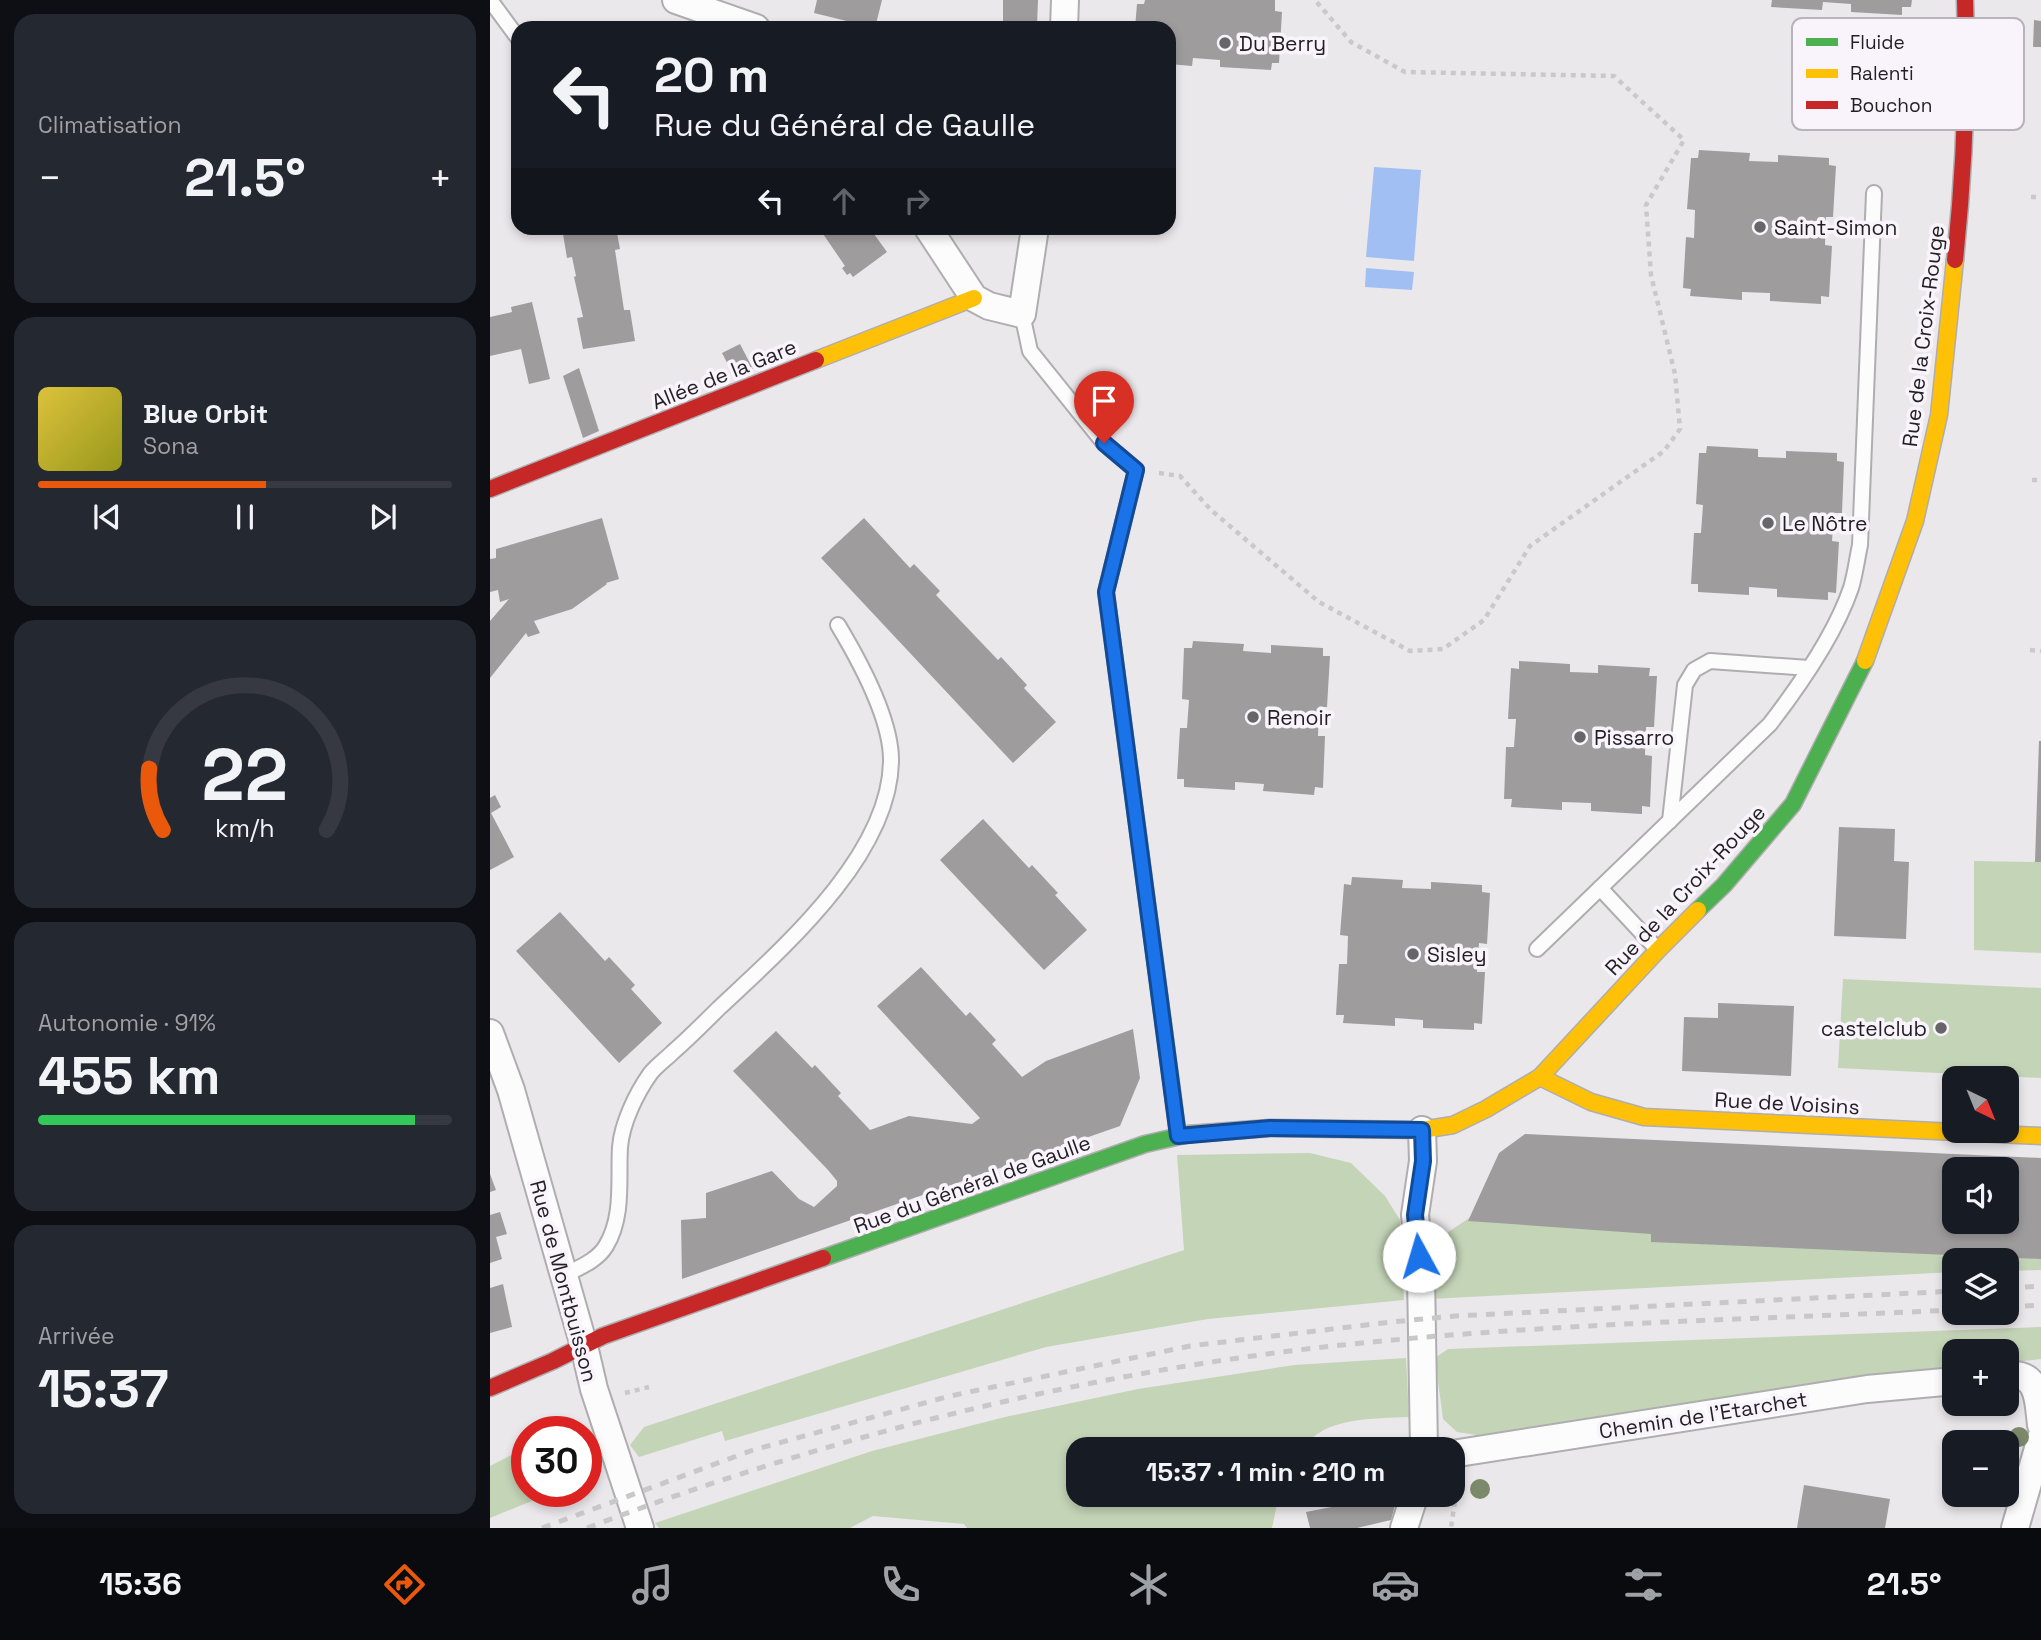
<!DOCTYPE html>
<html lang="fr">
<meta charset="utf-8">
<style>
body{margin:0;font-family:"Space Grotesk",sans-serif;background:#242831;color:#f1f3f6;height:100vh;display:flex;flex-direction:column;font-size:26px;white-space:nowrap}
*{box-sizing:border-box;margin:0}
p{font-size:23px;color:#9ea1a6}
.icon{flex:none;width:38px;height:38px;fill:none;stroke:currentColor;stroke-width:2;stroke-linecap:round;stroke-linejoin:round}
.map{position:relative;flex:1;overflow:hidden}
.side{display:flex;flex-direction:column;gap:14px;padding:14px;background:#0d0f14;width:490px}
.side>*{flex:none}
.top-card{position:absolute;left:21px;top:21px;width:665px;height:214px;border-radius:21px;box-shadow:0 4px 10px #0003;background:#171b24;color:#f1f3f6;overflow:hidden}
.needle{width:46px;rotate:137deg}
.fabs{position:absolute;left:1452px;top:1066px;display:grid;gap:14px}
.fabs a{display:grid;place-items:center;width:77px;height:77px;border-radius:14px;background:#171b24;box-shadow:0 4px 10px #0003;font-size:35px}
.speed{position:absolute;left:21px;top:1416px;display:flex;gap:14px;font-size:35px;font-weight:700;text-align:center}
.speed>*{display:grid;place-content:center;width:91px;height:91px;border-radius:50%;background:#171b24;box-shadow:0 4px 10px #0003;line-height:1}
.speed .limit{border:10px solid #d22;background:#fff;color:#111}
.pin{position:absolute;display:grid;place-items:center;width:60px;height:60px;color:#fff;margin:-72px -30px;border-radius:50% 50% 50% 0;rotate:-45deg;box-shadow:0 0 7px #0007}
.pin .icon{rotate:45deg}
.me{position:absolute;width:77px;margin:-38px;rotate:354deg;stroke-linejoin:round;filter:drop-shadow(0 0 5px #0008)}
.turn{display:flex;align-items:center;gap:24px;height:147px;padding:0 28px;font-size:32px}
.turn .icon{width:91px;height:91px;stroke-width:2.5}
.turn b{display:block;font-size:49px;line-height:60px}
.lanes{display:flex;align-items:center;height:66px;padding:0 28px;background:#0003;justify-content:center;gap:35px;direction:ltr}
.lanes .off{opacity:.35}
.big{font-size:52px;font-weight:600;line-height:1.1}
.side .tile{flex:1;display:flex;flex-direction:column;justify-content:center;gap:10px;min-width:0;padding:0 24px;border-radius:21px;background:#242831}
.side .dial{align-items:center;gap:0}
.dial svg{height:182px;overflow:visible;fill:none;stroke:#363941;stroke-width:7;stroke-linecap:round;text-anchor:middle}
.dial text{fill:#f1f3f6;stroke:none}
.song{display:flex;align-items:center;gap:21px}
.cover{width:84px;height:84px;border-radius:10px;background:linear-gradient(135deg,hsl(50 70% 55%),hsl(60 70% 35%))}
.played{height:7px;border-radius:4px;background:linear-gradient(90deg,#ea580c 55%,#363941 55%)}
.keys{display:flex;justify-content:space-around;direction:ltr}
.heat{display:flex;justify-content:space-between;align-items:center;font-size:38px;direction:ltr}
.charge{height:10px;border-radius:5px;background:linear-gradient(90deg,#34c759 91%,#363941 0)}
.trip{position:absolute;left:576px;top:1437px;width:399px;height:70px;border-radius:21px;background:#171b24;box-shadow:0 4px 10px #0003;font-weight:600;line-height:70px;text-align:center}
.tab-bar{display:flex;height:112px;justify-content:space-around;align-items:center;background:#090b0e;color:#9ea1a6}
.tab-bar .icon{width:49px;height:49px}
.tab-bar .active{color:#ea580c}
.tab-bar b{font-size:32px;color:#f1f3f6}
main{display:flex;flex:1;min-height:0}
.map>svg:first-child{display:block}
.green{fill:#c4d4b7}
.water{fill:#a2bff3}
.building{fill:#9f9c9d;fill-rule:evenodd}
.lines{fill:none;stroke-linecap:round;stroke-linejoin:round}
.lane-casing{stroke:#afadb0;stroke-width:18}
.street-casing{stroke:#afadb0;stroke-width:30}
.fast-casing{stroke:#afadb0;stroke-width:19}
.slow-casing{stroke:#afadb0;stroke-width:19}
.jam-casing{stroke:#afadb0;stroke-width:19}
.path{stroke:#cac8cb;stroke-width:4.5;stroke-dasharray:5 5;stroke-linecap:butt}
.lane{stroke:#fcfcfc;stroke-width:14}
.street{stroke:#fcfcfc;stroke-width:26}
.fast{stroke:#4caf50;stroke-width:16}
.slow{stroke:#ffc107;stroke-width:16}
.jam{stroke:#c62828;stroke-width:16}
.rail{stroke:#c8c8c8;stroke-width:5;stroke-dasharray:9 9;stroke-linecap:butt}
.tree{fill:#7d896b}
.route-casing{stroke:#114b97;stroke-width:18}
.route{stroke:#1a73e8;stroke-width:12}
.poi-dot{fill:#686569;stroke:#f9f3fc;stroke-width:2.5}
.labels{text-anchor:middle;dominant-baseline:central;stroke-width:7;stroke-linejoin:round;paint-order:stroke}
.poi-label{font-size:21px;fill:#211f22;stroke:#f9f3fc;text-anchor:start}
.street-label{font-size:21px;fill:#211f22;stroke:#f9f3fc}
.key{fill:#f9f3fc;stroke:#b8b3bb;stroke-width:2}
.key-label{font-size:19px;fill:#211f22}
</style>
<main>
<section class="side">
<div class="tile"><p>Climatisation</p>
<div class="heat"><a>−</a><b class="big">21.5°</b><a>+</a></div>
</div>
<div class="tile">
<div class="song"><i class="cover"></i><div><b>Blue Orbit</b><p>Sona</p></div></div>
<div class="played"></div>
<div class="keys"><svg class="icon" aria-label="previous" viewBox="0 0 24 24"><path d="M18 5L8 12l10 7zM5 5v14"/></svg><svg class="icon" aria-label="pause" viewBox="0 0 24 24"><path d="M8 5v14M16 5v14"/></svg><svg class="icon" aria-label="next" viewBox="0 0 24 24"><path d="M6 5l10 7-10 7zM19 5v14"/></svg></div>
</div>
<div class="tile dial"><svg viewBox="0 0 100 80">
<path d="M14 69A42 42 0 1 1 86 69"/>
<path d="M14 69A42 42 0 0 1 8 42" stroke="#ea580c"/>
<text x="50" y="56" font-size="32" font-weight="700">22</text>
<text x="50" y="72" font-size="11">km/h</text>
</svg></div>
<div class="tile"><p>Autonomie · 91%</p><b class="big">455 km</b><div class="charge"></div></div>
<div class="tile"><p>Arrivée</p><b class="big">15:37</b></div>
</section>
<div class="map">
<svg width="1551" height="1528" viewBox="0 0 1551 1528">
<rect width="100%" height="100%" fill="#ebe8ec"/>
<g class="green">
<path d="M1484 861 1551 862V953L1484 950Z"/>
<path d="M1353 979 1551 988V1078L1348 1068Z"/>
<path d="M820 1153 861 1163 895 1196 910 1220 914 1300 718 1319 556 1347 235 1441 232 1431 149 1457 140 1445 154 1427 694 1250 687 1155Z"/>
<path d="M982 1216 1551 1246V1270L1517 1271V1260H1465V1272L940 1299V1259L954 1235Z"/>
<path d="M1551 1327V1359L1517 1363V1351H1465V1371L1000 1437 967 1432 953 1419 945 1358 958 1349Z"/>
<path d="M916 1358 919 1417C883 1419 835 1416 812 1449H588V1494L789 1495 782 1528H477L474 1524 383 1516 360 1528H169L165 1523 382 1451 515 1417 648 1389 804 1365Z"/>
<path d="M37 1447V1491H66L0 1518V1466Z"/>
</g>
<g class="water">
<path d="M884 167 931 170 924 261 876 257Z"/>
<path d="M876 268 924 272 922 290 875 287Z"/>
</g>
<g class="building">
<path d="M327 0H392L385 28 324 13Z"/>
<path d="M513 0H548L547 26 513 27Z"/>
<path d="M655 0H785V11L792 12 789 63H782L781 70 730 67V60L703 58 702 66 679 64V28H645L647 4H654Z"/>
<path d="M1282 0H1422L1421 7H1412V15L1361 12V4L1333 2 1332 10 1281 7Z"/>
<path d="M1544 20 1551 21V47H1543Z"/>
<path d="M1209 150 1260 153 1259 161 1288 162V155L1339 158V165L1346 166 1343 217H1336L1335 245 1342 246 1339 297 1331 296V304L1280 301V293L1252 292V300L1200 296 1201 289 1193 288 1196 237 1204 238 1205 210 1197 209 1201 158H1208Z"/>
<path d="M72 228H126L130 249 125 250 134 310H140L145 341 93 349 87 318 93 317 84 277 86 276 82 257 77 258Z"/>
<path d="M329 228H393L384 234 397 252 363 277 360 273 357 275 352 268 355 266Z"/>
<path d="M42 302 60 379 39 384 31 349 0 356V317L22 312 21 307Z"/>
<path d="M250 344 263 369 245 378 232 353Z"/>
<path d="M89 368 109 431 93 438 73 376Z"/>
<path d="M1217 446 1268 449V457L1296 458V451L1347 453V461L1354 462 1352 513H1344L1342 541 1349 542 1346 593 1338 592V600L1287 597V589L1259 587V595L1208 592V584H1201L1204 533H1211L1213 505 1206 504 1209 453H1216Z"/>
<path d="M112 518 129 579 116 583 117 584 82 609 44 621 50 633 38 637 36 633 0 678V621L19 599 10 602 8 590 0 592V559L6 558V549Z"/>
<path d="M374 518 420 568 424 564 450 591 446 595 508 660 511 657 537 685 534 688 566 722 523 763 331 558Z"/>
<path d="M703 641 754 644 753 651 781 653V645L833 648V656H840L837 707H829L828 736H835L833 788 825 787 824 795 773 791 774 784 745 782V790L694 787V779H687L690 728H697L699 700 692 699 694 648H702Z"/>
<path d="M1029 661 1080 664V672L1108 673V665L1160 668 1159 676H1167L1164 727H1156L1155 755 1162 756 1160 807 1152 806V814L1101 811V803L1072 802V810L1021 807 1022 799H1014L1016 747H1024L1026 719H1018L1021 668 1029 669Z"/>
<path d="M1549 741H1551V862H1545Z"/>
<path d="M5 795 11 807 1 813 24 857 0 870V798Z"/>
<path d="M493 819 539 868 542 865 568 893 565 895 597 930 554 970 450 860Z"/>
<path d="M1349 827 1405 829 1404 861 1419 862 1416 939 1344 936Z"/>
<path d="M862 877 913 880 912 888 941 889V882L992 885V892L1000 893 997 944 989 943 987 972H995L992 1024 984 1023V1030L933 1028V1020L905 1018V1026L853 1023 854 1015H846L849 964H857L858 936 850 935 854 884 861 885Z"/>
<path d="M70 912 115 961 119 957 145 985 141 989 172 1023 129 1063 26 951Z"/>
<path d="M431 967 476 1016 480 1012 506 1040 502 1044 532 1077 556 1061 643 1029 650 1078 630 1126 192 1279 191 1220 216 1218V1193L282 1171 309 1199 324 1207 347 1186V1181L338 1170 243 1071 286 1031 322 1068 325 1065 351 1093 348 1096 380 1130 419 1116 482 1124 490 1118 387 1006Z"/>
<path d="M1228 1003 1304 1006 1301 1076 1192 1071 1194 1017 1228 1018Z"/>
<path d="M1035 1134 1551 1158V1259L1161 1242V1234L978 1221 1009 1153ZM1465 1169H1517V1222H1465Z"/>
<path d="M0 1174 6 1190 0 1192Z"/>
<path d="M10 1212 17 1234 6 1237 12 1259 0 1263V1215Z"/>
<path d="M13 1284 22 1327 0 1333V1288Z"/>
<path d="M907 1440 915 1441V1449H901Z"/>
<path d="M1314 1485 1400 1499 1395 1528H1307Z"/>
<path d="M860 1494H908L901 1520 867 1528H820L816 1512 862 1503Z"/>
</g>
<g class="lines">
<g class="lane-casing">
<g id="lane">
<path d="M0 0 28 38"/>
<path d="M532 314 540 351 614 443 646 470 616 592 688 1134"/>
<path d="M1180 821 1195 685 1204 670 1220 661 1319 668"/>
<path d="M1110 888 1167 949"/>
<path d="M1047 949 1280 724C1310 685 1345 635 1361 588 1365 575 1367 559 1370 545L1384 193"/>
<path d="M73 1276C88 1268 107 1261 116 1246 134 1216 128 1180 130 1147 132 1123 146 1094 160 1074 166 1066 176 1059 183 1052 199 1038 214 1023 229 1008 293 948 399 856 401 762 402 721 369 660 348 625"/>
</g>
</g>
<g class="street-casing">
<g id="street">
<path d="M186 0 266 28"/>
<path d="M574 28 575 0"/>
<path d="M438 228 484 298 499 306 532 314 545 228"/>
<path d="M0 1033 21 1090 94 1346 104 1389 150 1528"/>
<path d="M932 1130 933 1161 925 1215 931 1276 934 1449"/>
<path d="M1517 1375C1550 1372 1548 1401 1551 1425"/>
<path d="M962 1454 1377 1389 1465 1381"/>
<path d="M914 1528 925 1494"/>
<path d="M1525 1528 1551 1438"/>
</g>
</g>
<g class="fast-casing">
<g id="fast">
<path d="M1208 910 1234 885 1303 804 1375 661"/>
<path d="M333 1258 655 1144 699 1134"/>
</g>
</g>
<g class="slow-casing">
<g id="slow">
<path d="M326 360 484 298"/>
<path d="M1375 661 1425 521 1449 415 1465 260"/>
<path d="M1050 1077 1101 1102 1154 1117 1551 1136"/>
<path d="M699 1134 780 1128 932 1130 963 1125 996 1109 1050 1077 1168 950 1208 910"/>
</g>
</g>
<g class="jam-casing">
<g id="jam">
<path d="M1465 260C1474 173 1478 87 1475 0"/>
<path d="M0 489 326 360"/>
<path d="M0 1388 63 1361 113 1336 333 1258"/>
</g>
</g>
<g class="path">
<path d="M1541 197H1551"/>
<path d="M669 473 690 476 721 510 829 602 920 651 953 649 994 620 1040 546 1174 451 1190 429 1185 374 1161 275 1156 205 1194 140 1124 76 915 72 861 42 825 0"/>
<path d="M1542 480H1551"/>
<path d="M1540 650 1551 651"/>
<path d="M135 1393 159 1387"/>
<path d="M959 1494 965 1501 961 1528"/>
</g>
<use href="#lane" class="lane"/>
<use href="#street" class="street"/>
<use href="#fast" class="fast"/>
<use href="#slow" class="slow"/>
<use href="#jam" class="jam"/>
<g class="rail">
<path d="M1517 1288 1551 1286"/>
<path d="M1517 1307 1551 1305"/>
<path d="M52 1528 263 1450 460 1396 700 1346 901 1322 965 1316 1465 1291"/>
<path d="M97 1528C326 1441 565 1380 808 1350 1026 1324 1246 1320 1465 1310"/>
</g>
</g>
<g class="tree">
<circle cx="1529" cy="1437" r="10"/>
<circle cx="990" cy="1489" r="10"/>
</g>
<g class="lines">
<g class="route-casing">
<path id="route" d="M614 443 646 470 616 592 688 1136 780 1128 932 1130 933 1161 925 1215 929 1256"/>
</g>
<use href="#route" class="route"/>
</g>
<g class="poi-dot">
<circle cx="735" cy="43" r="7"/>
<circle cx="1270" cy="227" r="7"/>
<circle cx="1278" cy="523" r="7"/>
<circle cx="763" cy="717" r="7"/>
<circle cx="1090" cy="737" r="7"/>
<circle cx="923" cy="954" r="7"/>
<circle cx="1451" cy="1028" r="7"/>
</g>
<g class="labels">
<g class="poi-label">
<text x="749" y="43">Du Berry</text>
<text x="1284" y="227">Saint-Simon</text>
<text x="1292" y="523">Le Nôtre</text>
<text x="777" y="717">Renoir</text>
<text x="1104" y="737">Pissarro</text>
<text x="937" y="954">Sisley</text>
<text x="1437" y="1028" text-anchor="end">castelclub</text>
</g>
<g class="street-label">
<text transform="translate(1433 336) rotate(-83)">Rue de la Croix-Rouge</text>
<text transform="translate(234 374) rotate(-22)">Allée de la Gare</text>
<text transform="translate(1195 890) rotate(-47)">Rue de la Croix-Rouge</text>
<text transform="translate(1297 1103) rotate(3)">Rue de Voisins</text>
<text transform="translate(482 1184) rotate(-20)">Rue du Général de Gaulle</text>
<text transform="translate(74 1281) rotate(75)">Rue de Montbuisson</text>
<text transform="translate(1213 1415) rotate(-9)">Chemin de l'Etarchet</text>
</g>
</g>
<rect x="1302" y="18" width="232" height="112" rx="10" class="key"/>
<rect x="1316" y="38" width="32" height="8" fill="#4caf50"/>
<rect x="1316" y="69" width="32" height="9" fill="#ffc107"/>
<rect x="1316" y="101" width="32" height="8" fill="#c62828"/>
<g class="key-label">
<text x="1360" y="49">Fluide</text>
<text x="1360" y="80">Ralenti</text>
<text x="1360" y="112">Bouchon</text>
</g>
</svg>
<div class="fabs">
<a><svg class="needle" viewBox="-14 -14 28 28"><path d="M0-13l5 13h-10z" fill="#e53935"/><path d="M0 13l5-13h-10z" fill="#9ea1a6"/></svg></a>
<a><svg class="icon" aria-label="sound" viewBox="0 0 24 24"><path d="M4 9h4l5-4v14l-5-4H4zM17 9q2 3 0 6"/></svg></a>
<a><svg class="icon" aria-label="layers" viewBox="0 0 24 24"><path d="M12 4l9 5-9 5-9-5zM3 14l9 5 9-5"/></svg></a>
<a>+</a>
<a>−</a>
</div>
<div class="speed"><div class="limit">30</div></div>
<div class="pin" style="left:614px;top:443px;background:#d93025"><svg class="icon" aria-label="arrive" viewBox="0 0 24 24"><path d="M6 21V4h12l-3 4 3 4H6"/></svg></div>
<svg class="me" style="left:929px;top:1256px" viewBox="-20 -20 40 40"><circle r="19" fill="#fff"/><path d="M0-13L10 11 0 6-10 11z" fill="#1a73e8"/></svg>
<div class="trip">15:37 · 1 min · 210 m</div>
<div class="top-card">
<div class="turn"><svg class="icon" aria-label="left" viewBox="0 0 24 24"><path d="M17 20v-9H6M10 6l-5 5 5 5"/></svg><div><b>20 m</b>Rue du Général de Gaulle</div></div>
<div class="lanes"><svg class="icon" aria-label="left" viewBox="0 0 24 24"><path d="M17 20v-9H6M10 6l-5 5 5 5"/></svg><svg class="icon off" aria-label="ahead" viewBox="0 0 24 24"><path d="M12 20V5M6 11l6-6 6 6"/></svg><svg class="icon off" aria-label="right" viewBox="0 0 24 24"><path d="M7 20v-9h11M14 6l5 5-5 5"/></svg></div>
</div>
</div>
</main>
<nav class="tab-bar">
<b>15:36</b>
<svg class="icon active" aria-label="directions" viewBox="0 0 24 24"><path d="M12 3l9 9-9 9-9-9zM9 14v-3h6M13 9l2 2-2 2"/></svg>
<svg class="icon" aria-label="music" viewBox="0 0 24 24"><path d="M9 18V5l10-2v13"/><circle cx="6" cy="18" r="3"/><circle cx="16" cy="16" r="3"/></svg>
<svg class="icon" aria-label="phone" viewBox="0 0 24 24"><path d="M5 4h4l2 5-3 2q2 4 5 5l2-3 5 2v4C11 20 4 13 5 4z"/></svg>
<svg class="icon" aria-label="climate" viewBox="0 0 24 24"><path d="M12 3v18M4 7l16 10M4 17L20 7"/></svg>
<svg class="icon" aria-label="car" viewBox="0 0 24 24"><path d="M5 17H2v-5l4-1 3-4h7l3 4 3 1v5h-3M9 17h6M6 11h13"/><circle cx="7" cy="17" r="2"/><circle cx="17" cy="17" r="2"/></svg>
<svg class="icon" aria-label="filters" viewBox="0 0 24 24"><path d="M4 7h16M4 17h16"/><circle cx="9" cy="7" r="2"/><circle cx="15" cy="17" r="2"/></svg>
<b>21.5°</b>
</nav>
